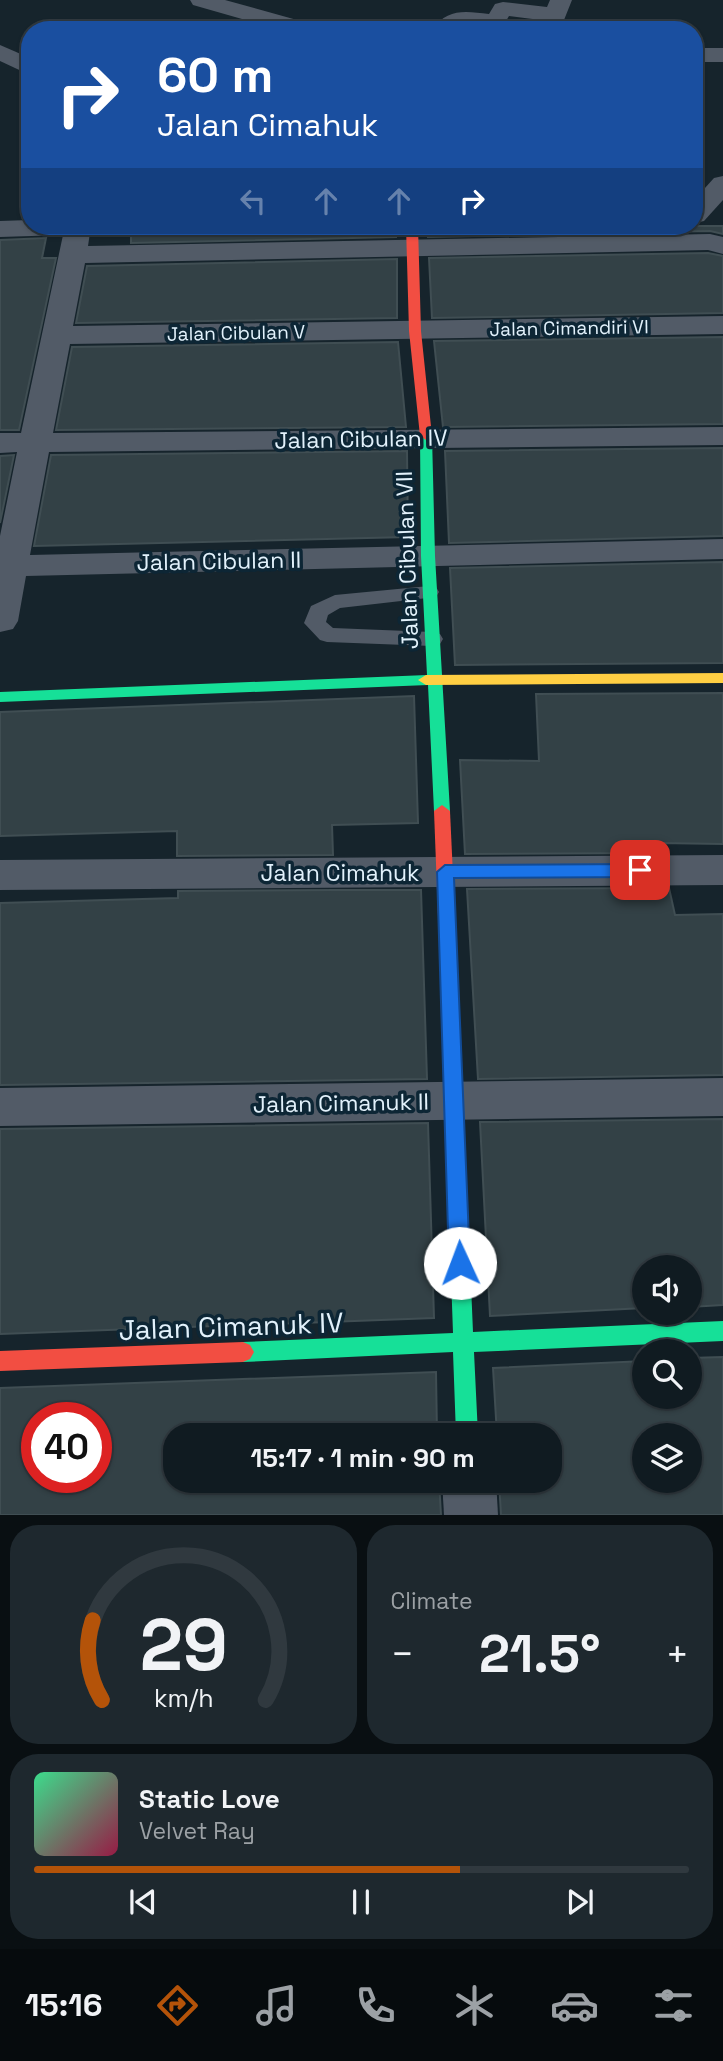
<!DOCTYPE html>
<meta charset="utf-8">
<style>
body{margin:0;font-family:"Space Grotesk",sans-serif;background:#1e282e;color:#f1f3f6;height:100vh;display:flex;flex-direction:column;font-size:26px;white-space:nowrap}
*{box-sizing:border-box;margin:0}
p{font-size:23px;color:#9ca1a5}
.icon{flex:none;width:38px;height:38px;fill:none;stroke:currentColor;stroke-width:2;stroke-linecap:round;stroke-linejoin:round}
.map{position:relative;height:1515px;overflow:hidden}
.drawer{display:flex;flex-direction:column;gap:10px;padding:10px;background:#090f12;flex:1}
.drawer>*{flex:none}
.banner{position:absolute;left:21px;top:21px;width:682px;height:214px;border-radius:28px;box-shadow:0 2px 5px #0004,0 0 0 2px #30393f;background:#1a4fa0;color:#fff;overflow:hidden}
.controls{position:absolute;left:632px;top:1255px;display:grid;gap:14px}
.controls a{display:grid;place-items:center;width:70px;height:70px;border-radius:50%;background:#101b21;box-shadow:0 2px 5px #0004,0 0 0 2px #30393f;font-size:35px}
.speed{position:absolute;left:21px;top:1402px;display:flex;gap:14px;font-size:35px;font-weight:700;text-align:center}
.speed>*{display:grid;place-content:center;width:91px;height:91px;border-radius:50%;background:#101b21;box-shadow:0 2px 5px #0004,0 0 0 2px #30393f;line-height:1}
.speed .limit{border:10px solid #d22;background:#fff;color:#111}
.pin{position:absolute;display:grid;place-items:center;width:60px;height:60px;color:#fff;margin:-30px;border-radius:14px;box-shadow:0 4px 10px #0006}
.me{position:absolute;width:77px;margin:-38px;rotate:358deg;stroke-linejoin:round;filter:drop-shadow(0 0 5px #0008)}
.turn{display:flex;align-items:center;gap:24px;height:147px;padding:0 21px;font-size:32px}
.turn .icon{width:91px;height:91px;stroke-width:2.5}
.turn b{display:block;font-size:49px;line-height:60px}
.lanes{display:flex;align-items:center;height:66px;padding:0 21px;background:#0003;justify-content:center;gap:35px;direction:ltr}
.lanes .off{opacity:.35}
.big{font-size:52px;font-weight:600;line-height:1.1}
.drawer .tile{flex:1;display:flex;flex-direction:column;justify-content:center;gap:10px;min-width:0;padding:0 24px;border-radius:28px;background:#1e282e}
.drawer .dial{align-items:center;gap:0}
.dial svg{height:182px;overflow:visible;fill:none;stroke:#30393f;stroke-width:7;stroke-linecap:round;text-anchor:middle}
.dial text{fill:#f1f3f6;stroke:none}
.song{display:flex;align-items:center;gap:21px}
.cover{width:84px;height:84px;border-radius:10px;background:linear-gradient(135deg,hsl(150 70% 55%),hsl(340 70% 35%))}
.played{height:7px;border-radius:4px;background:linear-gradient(90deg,#b45309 65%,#30393f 65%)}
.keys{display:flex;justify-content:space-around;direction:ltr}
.heat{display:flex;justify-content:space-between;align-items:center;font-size:38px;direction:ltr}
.drawer .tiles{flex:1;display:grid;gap:10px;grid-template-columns:1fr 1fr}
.tile:last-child{grid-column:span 2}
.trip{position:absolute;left:163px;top:1423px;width:399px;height:70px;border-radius:28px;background:#101b21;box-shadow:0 2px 5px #0004,0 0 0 2px #30393f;font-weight:600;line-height:70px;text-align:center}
.menu{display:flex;height:112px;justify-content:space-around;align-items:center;background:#060b0d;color:#9ca1a5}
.menu .icon{width:49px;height:49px}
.menu .on{color:#b45309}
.menu b{font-size:32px;color:#f1f3f6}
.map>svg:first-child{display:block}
.building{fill:#334146;stroke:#404e53;stroke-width:2;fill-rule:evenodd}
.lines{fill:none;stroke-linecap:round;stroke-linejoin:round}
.lane{fill:#525b67;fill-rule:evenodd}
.street{fill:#525b67;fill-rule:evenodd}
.fast{fill:#16e098;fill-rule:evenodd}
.slow{fill:#ffcf43;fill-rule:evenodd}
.jam{fill:#f24e42;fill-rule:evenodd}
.route{fill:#1a73e8;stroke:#114b97;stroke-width:2}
.labels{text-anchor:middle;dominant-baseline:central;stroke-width:7;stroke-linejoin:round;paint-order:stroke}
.far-street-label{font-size:19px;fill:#e2f1fb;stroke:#0d2635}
.street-label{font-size:23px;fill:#e2f1fb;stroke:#0d2635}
.near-street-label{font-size:28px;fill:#e2f1fb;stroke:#0d2635}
</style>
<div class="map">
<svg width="723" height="1515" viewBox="0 0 723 1515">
<rect width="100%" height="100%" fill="#16242c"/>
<g class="building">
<path d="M131 226H396V237L131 243Z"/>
<path d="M428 226H723V234L710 231 428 237Z"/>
<path d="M46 238 42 258H56L19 430H0V240Z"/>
<path d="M708 253 723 256V313L432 318 429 258Z"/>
<path d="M397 259V318L76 323 87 266Z"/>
<path d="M723 337V424L443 427 434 341Z"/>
<path d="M398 342 406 427 56 430 72 347Z"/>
<path d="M723 448V536L449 543 445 451Z"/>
<path d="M407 451 408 537 34 546 51 455Z"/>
<path d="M14 455 0 523V456Z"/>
<path d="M723 562V663L455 665 450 568Z"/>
<path d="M723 693V844L660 843 662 853 465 854 460 760 539 761 536 694Z"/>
<path d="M414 696 418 823 332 825 333 855 177 856V831L0 836V712Z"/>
<path d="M669 888 675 915 723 914V1075L478 1079 467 889Z"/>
<path d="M335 890H421L427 1079 0 1085V903L178 898V891Z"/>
<path d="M723 1119V1305L690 1307V1267H644V1308L490 1316 480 1122Z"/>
<path d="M428 1123 434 1318 0 1334V1129Z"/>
<path d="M723 1357V1515H501L499 1480H550V1435H497L493 1368 644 1361V1396H690V1358ZM644 1435H690V1480H644Z"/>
<path d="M436 1372 437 1435H175V1480H439L441 1515H0V1388ZM37 1418H96V1477H37Z"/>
</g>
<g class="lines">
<path class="lane" d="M429 586 436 587 439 592 436 597 340 608 328 615 326 622 333 628 432 632 440 634 443 639 440 644 432 646 327 642 320 640 304 623 311 606 335 595Z"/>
<g class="street">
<path d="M190 0H225L315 25 318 30H281L193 5Z"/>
<path d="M550 0H572L564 20 556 22 509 16 503 26 495 28 463 24 457 30H432C447 8 465 11 489 14L495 4 503 2 547 7Z"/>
<path d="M0 45 30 58V75L0 61Z"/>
<rect x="695" y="48" width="28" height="14"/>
<path d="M723 176V200L704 221 695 223V199L714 178Z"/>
<path d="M30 220V226H91L88 246 710 234 723 237V254L708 250 85 263 73 326 723 316V334L70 344 53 433 723 427V445L49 452 30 555 723 539V559L26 576 18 621 13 629 0 632V536L17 452 0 453V433H21L63 235 0 237V221Z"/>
<path d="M723 855V885L0 890V860Z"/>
<path d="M723 1078V1116L0 1126V1088Z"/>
<path d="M442 1480H496L498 1515H444Z"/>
</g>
<g class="fast">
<path d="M426 432 432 436 435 556 450 811 448 815H436L434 811 428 685 0 702V692L427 675 421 556 420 436Z"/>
<path d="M452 1041 458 1043 461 1048 473 1332 723 1321V1341L474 1352 478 1435H456L453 1352 243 1362 236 1359 232 1352 236 1345 243 1342 453 1333 443 1048 446 1043Z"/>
</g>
<path class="slow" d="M723 673V683L426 685 418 680 426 675Z"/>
<g class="jam">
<path d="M406 226H418L421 331 432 436 426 440 420 436 409 331Z"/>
<path d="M442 805 450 811 461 1048 458 1053 452 1055 446 1053 443 1048 434 811Z"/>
<path d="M243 1342 250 1345 254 1352 250 1359 243 1362 0 1371V1351Z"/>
</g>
</g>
<path class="route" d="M640 864 648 870 640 877 454 878 470 1263 467 1269 460 1272 452 1269 449 1263 437 872 445 865Z"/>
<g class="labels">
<g class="far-street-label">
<text transform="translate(569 328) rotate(-1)">Jalan Cimandiri VI</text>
<text transform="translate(236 333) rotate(-1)">Jalan Cibulan V</text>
</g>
<g class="street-label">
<text transform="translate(361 439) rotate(-1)">Jalan Cibulan IV</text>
<text transform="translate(407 560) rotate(-92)">Jalan Cibulan VII</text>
<text transform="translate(219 561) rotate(-1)">Jalan Cibulan II</text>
<text x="340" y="873">Jalan Cimahuk</text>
<text transform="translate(341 1103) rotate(-1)">Jalan Cimanuk II</text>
</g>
<g class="near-street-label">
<text transform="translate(231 1326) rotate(-2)">Jalan Cimanuk IV</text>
</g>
</g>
</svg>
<div class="controls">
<a><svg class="icon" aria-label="sound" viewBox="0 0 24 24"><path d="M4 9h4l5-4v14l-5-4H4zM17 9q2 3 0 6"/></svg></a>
<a><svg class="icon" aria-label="search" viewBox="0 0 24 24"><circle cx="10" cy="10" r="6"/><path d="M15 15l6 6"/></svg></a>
<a><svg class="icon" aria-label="layers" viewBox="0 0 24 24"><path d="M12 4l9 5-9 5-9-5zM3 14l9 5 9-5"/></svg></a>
</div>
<div class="speed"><div class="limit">40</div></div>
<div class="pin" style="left:640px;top:870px;background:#d93025"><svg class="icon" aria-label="arrive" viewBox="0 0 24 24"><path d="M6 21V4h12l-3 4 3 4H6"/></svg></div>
<svg class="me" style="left:460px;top:1263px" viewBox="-20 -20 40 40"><circle r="19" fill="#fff"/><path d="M0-13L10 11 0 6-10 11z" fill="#1a73e8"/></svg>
<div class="trip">15:17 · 1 min · 90 m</div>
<div class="banner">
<div class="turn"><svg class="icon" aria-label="right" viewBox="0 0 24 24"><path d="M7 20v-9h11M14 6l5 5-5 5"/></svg><div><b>60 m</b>Jalan Cimahuk</div></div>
<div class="lanes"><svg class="icon off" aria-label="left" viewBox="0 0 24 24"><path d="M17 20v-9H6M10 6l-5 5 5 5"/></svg><svg class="icon off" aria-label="ahead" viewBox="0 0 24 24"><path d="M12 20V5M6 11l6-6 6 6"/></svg><svg class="icon off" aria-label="ahead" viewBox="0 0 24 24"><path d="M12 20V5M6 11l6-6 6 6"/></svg><svg class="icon" aria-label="right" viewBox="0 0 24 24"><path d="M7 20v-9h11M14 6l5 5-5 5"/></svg></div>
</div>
</div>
<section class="drawer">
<div class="tiles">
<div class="tile dial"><svg viewBox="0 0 100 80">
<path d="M14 69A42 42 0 1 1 86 69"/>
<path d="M14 69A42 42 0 0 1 10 34" stroke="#b45309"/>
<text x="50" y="56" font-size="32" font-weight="700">29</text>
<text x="50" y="72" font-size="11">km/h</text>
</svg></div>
<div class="tile"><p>Climate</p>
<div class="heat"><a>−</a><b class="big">21.5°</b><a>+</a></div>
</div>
<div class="tile">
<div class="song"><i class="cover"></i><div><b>Static Love</b><p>Velvet Ray</p></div></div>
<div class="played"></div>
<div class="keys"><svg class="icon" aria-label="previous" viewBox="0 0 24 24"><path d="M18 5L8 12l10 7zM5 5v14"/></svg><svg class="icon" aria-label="pause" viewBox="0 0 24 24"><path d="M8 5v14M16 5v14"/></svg><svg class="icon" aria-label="next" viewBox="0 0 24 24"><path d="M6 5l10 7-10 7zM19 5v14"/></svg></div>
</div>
</div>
</section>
<nav class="menu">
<b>15:16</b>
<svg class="icon on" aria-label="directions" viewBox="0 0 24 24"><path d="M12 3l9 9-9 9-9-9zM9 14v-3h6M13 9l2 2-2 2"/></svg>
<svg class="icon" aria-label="music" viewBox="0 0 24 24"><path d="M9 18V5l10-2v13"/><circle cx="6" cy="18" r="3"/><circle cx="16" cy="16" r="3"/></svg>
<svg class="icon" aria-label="phone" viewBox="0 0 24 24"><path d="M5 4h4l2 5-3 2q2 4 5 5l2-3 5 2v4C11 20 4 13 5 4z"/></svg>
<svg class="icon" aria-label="climate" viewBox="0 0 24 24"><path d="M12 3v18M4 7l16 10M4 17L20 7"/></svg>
<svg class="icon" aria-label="car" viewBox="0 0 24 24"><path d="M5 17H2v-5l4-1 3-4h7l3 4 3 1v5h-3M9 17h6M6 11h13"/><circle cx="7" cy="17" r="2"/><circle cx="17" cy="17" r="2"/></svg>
<svg class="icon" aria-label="filters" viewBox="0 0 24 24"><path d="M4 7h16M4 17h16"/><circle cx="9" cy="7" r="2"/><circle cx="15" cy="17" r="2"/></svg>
</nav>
